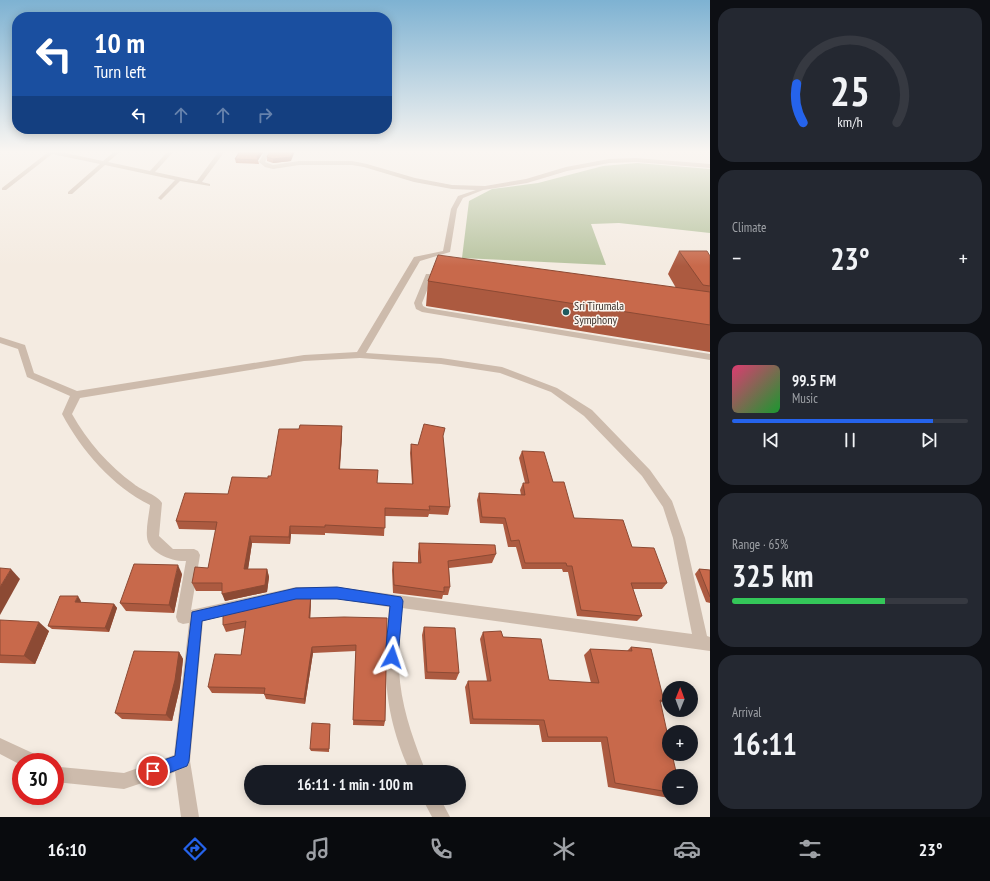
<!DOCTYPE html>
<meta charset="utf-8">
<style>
body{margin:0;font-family:"PT Sans Narrow",sans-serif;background:#242831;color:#f1f3f6;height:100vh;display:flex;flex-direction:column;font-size:15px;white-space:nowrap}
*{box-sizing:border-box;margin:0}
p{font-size:13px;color:#9ea1a6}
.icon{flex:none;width:22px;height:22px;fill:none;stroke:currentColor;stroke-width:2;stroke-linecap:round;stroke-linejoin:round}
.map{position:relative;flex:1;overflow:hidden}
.details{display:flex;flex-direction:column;gap:8px;padding:8px;background:#0d0f14;width:280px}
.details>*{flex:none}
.hud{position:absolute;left:12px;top:12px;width:380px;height:122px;border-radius:16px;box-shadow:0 2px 10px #0003;background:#1a4fa0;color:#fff;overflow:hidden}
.needle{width:26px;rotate:1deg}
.tools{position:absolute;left:662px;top:681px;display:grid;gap:8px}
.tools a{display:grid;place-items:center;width:36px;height:36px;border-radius:50%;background:#171b24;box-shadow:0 2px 10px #0003;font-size:20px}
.speed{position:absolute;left:12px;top:753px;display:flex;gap:8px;font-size:20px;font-weight:700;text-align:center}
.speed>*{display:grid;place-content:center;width:52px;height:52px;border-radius:50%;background:#171b24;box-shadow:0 2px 10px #0003;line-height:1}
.speed .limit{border:6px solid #d22;background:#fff;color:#111}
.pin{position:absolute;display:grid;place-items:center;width:34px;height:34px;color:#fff;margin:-17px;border:2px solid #fff;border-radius:50%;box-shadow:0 1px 4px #0007}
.me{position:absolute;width:44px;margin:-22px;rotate:5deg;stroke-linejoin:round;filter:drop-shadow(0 0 3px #0008)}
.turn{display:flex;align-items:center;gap:14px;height:84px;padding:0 16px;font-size:18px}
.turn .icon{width:52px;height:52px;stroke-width:2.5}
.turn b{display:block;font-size:28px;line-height:34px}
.lanes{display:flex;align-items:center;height:38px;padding:0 16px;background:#0003;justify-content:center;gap:20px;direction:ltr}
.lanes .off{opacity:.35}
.big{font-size:30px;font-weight:800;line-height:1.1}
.details .card{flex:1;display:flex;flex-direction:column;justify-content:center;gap:6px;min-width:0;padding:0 14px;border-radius:16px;background:#242831}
.details .dial{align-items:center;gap:0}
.dial svg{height:104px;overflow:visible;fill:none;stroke:#363941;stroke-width:7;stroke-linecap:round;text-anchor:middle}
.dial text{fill:#f1f3f6;stroke:none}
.song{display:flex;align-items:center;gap:12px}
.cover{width:48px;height:48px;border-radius:6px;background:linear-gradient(135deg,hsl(340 70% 55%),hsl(130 70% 35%))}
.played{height:4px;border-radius:2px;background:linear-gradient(90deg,#2563eb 85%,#363941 85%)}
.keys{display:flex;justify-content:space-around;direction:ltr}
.heat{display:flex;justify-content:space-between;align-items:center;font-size:22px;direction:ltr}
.charge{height:6px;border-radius:3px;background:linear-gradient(90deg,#34c759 65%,#363941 0)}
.trip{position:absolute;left:244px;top:765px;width:222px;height:40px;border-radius:20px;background:#171b24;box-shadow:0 2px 10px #0003;font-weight:800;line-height:40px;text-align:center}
.dock{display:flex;height:64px;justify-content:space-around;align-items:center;background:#090b0e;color:#9ea1a6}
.dock .icon{width:28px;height:28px}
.dock .active{color:#2563eb}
.dock b{font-size:18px;color:#f1f3f6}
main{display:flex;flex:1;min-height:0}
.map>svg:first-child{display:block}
.green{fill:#b8c4a0}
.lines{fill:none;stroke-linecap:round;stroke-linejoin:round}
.minor{fill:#cdbbac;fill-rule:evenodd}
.wall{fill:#ac5a40}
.shaded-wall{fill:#8c4a34}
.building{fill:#c8694b;stroke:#8c4a34}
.route{fill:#2563eb;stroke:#184099}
.poi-dot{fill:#1f5a5e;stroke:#fbf5ee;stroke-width:1.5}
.labels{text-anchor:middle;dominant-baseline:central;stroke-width:3;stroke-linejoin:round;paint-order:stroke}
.poi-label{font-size:12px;fill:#3b302b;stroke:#fbf5ee;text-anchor:start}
</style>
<main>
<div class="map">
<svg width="710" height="817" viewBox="0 0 710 817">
<rect width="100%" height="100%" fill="#f4ebe1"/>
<path class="green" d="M637 163 710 169V233L619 223 591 224 606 265 462 258 469 201 492 189 538 183 603 166Z"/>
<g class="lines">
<g class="minor">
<path d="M42 151H56L103 161 115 151H121L108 162 150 171 168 151H174L155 172 197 181 219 151H225L202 182 210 184V186L180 181 161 200 158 198 175 180 105 165 72 194H68V192L100 164 52 154 6 190H2V188L47 153Z"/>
<path d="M265 151H271L265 162 273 165 299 161H352L367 164 415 178 452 185 485 186 526 179 566 167 609 159 636 158 710 164V168L636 162 609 163 567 171 527 183 483 190 463 198 457 209 450 252 420 261 366 353 441 358 502 367 557 388 592 410 650 470 672 501 685 538 707 636 710 637V651L402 608C401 629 398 650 399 670 401 707 413 739 426 772H410C383 711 383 671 389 607L337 599H296L203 621 190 761 199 817H181L175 772 124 789 55 782V765L60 767 124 773 174 755 189 623 183 624 178 622 176 617 186 561C173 562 148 553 147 537 146 527 149 515 150 505 112 486 82 451 62 414L70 396 27 377 18 349 0 343V337L25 345 34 373 77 391 304 355 357 352 414 257 443 251 451 209 458 196 476 190 452 189 414 182 364 167 352 165H299L273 169 265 167 259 162ZM360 358 441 364 500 373 551 392 584 416 642 476 663 507 673 538 692 634 337 587H296L191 610 200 555 198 551 194 549H173L159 536 162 503C159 496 141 490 134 484 109 466 87 441 72 414L80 398 304 361Z"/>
<path d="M426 274H443L447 276 443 278H432L422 303 423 306 427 308 710 354V360L422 312 416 309 414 303Z"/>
<path d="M0 738 39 756 41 762H21V765L0 754Z"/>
<path d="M422 798H440L450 817H432Z"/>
</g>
</g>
<g class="wall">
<path d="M240 151H264L258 160 259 164 236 163 235 159Z"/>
<path d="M267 157 291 161 273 163 267 161Z"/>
<path d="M679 251 710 256V352L426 306 428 281 676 288 668 274Z"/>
<path d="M342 435 340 469 377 483 412 484 410 453 411 444 418 445 443 437 450 507 448 515 429 514 428 517 385 516 384 536 325 533V535L291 534 290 544 252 543 248 569H267L269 577 267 592 225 601 222 591H196L192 583 208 568 216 530 179 529 176 521 228 494 268 478Z"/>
<path d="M522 451 553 482 574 518 632 547 667 583 662 589H633L642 616 637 621 577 616 568 572H563L562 569H522L516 547H508L503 524 480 523 477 500 479 493 521 495 520 490 523 483H525L519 458Z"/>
<path d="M419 543 496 554 492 563 449 568 450 587 448 595H443L442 599 393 593 392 570 393 562 418 563V552Z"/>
<path d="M699 569 710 570V603L706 602 695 574Z"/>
<path d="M182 574 174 613 126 611 120 603Z"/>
<path d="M311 600 310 618H387L385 721 384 726 353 725 356 651 313 653 305 704 266 699 264 694 212 693 208 687 241 655 245 628 226 632 223 625Z"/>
<path d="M81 601 80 603 114 604 117 608 109 632 52 629 48 626Z"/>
<path d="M0 620 49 631 35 664 0 663Z"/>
<path d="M424 627 459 673 456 680 425 679 422 635Z"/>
<path d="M483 632 503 637 549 680 591 683 584 655 590 649 627 651 631 647 664 701 660 703 669 776V798L608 787 601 742H542L539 725 470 724 465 687 468 681H487L480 639Z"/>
<path d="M179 652 183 659 180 687 172 721 122 719 115 713Z"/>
<path d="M330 724 329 752 311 751 310 749Z"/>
</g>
<g class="shaded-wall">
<path d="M261 151H264L258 160 257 157Z"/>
<path d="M293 151H295L291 161 273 163V159Z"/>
<path d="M342 426V435L339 477V469Z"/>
<path d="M290 526 291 534 290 544 289 537Z"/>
<path d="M250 536 252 543 247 576 244 569Z"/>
<path d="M178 565 182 574 174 613 169 605Z"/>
<path d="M11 569 20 579 0 615V587Z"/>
<path d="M267 569 269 577 267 592 225 601 222 594Z"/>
<path d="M311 594V600L310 625 309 618Z"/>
<path d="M78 596 81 601 79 607 75 602Z"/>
<path d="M114 604 117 608 109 632 105 628Z"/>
<path d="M39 622 49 631 35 664 24 656Z"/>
<path d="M312 647 313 653 305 704 304 699Z"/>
<path d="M179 652 183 659 180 687 172 721 166 715Z"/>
</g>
<g class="building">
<path d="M240 151H261L257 157 258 160 235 159Z"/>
<path d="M270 151H293L290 157 273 159 267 157Z"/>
<path d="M679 251H707L710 256V286L703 285Z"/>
<path d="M438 255 710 292V325L428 281Z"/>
<path d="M424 424 445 428 443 436 450 507 429 506 430 510 385 508V528L325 525V527L290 526 289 537 250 536 244 569H267L265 585 222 594V583H192L195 567 208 568 217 522 176 521 185 493 228 494 232 477 268 478V476H271L279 429H299L300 425 342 426 339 469 378 470 377 483 413 484 411 444 418 445Z"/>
<path d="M522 451 544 452 553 482H564L574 518 623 520 632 547 654 548 667 583H631L642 616 581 610 572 566H567L566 563H525L519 540 511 541 505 518 482 517 479 493 525 495 523 483H529Z"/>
<path d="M419 543 495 545 496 554 448 561 450 587H444V592L394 585 393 562 421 563Z"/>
<path d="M134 564 178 565 169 605 120 603Z"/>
<path d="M0 568 11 569 0 587Z"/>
<path d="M699 569 710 570V597Z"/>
<path d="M295 594H311L309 618 344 617 387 618 385 721 353 720 356 645 312 647 304 699 264 694 265 688 208 687 215 654 241 655 246 621 223 625V611Z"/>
<path d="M60 596H78L75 602 114 604 105 628 48 626Z"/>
<path d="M0 620 39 622 24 656 0 655Z"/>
<path d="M424 627 455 628 459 673 427 672Z"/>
<path d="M501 631 503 637 541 639 549 680 599 683 590 649 632 651 631 647 651 649 664 701 660 700 669 741V754H672L677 776H669V792L615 783 607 737H548L544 720 473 719 468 681H491L483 632Z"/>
<path d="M134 651 179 652 175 680 166 715 115 713Z"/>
<path d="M312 723 330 724 329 749H310Z"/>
</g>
<linearGradient id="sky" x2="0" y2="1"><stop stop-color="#7eb2d2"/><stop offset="0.57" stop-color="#faf6f2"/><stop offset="1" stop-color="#faf6f2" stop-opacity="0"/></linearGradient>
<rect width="710" height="266" fill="url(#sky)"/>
<path class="route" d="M337 587 401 597 403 601 398 657 396 661 392 663 387 661 385 657 390 606 337 599H296L202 621 189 761 187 766 153 779 147 777 145 771 147 766 175 756 192 612 296 588Z"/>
<circle class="poi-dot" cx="566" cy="312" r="4"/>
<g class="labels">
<g class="poi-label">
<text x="574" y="305">Sri Tirumala<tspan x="574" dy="14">Symphony</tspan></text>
</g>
</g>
</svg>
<div class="tools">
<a><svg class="needle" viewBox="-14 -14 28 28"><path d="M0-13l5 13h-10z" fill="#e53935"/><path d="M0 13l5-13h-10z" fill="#9ea1a6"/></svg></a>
<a>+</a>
<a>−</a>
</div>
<div class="speed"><div class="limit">30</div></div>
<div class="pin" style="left:153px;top:771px;background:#d93025"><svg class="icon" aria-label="arrive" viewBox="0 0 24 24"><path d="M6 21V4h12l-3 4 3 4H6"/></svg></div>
<svg class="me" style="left:392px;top:657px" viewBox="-20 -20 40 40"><path d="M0-17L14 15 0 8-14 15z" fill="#2563eb" stroke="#fff" stroke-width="4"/></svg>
<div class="trip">16:11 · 1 min · 100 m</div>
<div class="hud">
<div class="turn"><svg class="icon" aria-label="left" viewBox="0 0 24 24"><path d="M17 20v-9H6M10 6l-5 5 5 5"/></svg><div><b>10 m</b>Turn left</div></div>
<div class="lanes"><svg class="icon" aria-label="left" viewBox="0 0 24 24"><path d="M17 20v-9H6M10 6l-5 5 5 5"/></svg><svg class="icon off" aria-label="ahead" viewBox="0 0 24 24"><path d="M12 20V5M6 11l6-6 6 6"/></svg><svg class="icon off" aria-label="ahead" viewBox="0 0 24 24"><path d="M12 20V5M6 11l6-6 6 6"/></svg><svg class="icon off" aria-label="right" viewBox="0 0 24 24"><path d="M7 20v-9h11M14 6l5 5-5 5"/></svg></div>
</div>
</div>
<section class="details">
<div class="card dial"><svg viewBox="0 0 100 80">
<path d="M14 69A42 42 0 1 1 86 69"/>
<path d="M14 69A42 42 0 0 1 9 39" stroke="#2563eb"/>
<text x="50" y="56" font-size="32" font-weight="700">25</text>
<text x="50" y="72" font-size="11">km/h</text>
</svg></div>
<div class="card"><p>Climate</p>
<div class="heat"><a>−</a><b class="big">23°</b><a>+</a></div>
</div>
<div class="card">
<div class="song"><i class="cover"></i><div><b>99.5 FM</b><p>Music</p></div></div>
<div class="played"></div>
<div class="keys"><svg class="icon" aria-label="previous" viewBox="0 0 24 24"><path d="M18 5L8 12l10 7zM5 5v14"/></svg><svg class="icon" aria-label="pause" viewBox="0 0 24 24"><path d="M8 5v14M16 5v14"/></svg><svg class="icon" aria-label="next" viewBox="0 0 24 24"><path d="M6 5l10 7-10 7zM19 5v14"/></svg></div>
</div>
<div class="card"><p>Range · 65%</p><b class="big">325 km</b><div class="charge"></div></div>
<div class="card"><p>Arrival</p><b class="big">16:11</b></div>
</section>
</main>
<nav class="dock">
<b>16:10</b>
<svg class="icon active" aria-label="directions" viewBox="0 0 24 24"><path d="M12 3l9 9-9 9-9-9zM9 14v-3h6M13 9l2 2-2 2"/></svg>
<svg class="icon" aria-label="music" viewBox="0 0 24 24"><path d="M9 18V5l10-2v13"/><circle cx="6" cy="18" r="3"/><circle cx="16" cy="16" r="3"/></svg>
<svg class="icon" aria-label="phone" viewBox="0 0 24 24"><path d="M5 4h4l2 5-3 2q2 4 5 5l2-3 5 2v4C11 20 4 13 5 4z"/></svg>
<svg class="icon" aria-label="climate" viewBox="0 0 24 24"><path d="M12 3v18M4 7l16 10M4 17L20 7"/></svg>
<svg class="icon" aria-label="car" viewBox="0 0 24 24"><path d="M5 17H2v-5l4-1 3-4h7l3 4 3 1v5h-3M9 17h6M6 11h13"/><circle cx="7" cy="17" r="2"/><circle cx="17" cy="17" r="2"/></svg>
<svg class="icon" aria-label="filters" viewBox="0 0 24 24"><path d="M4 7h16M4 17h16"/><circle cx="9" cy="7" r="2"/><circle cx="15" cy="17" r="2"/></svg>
<b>23°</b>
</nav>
